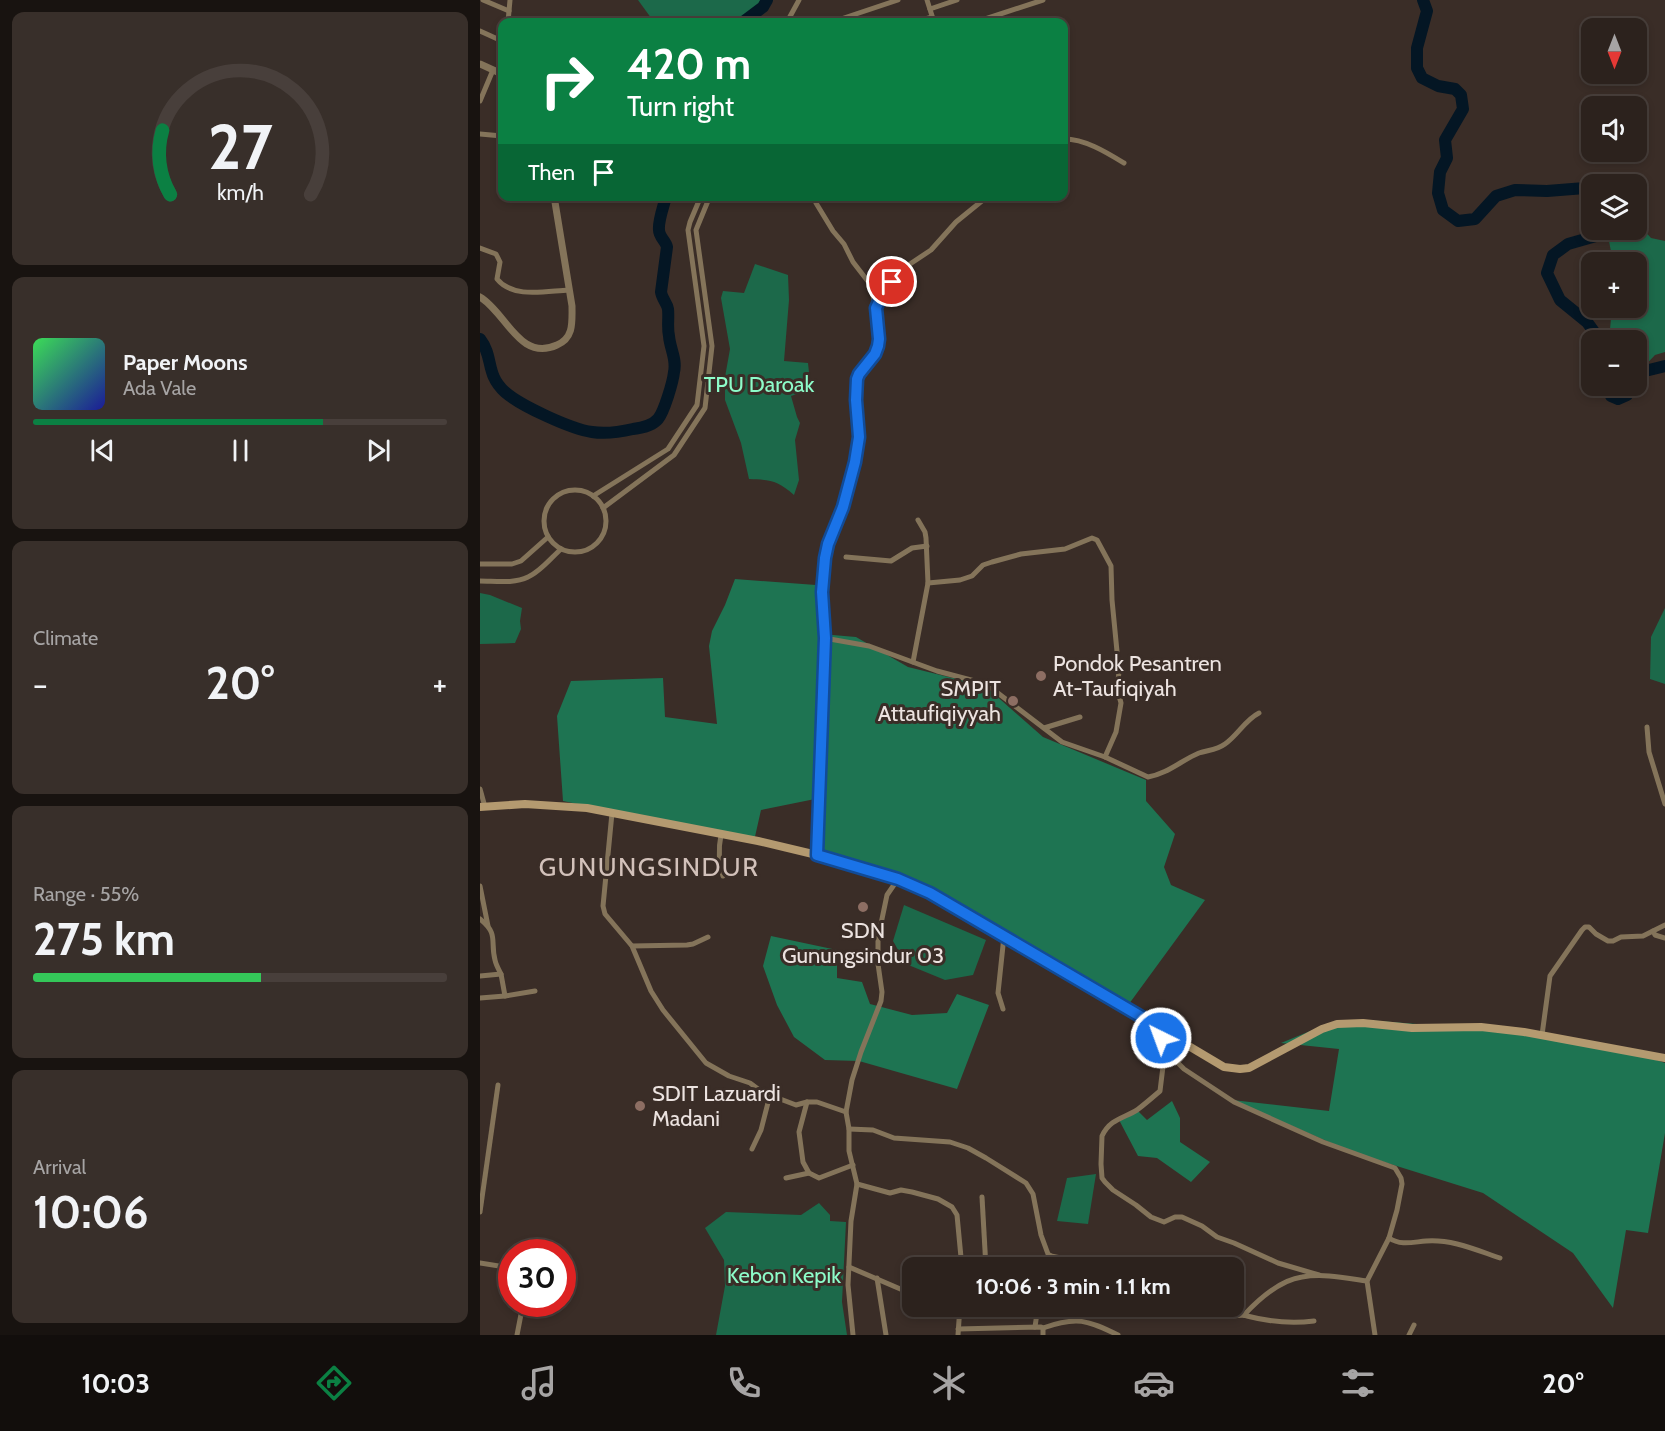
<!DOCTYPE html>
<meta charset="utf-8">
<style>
body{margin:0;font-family:Cabin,sans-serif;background:#382f2a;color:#f1f3f6;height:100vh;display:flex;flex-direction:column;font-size:22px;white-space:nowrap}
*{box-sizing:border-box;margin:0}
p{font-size:20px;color:#a6a4a4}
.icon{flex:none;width:33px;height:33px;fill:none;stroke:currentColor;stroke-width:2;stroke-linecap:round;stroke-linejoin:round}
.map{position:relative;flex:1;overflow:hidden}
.sheet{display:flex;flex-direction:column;gap:12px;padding:12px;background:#181310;width:480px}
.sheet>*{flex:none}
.hud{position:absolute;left:18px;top:18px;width:570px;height:183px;border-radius:12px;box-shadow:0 3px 9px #0003,0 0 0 2px #483f3b;background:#0b8043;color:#fff;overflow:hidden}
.needle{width:39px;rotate:180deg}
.tools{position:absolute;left:1101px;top:18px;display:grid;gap:12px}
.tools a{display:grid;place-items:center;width:66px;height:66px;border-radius:12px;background:#2c221d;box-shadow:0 3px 9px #0003,0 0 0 2px #483f3b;font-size:30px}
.speed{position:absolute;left:18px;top:1239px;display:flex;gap:12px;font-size:30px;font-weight:700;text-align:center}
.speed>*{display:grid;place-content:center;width:78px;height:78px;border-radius:50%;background:#2c221d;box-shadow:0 3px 9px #0003,0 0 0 2px #483f3b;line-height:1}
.speed .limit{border:9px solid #d22;background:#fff;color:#111}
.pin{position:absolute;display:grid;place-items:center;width:51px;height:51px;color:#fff;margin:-26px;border:3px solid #fff;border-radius:50%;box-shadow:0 2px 6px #0007}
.me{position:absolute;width:66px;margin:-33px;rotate:318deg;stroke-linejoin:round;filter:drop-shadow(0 0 4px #0008)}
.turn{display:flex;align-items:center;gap:21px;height:126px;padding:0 30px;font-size:27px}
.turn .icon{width:78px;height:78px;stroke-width:2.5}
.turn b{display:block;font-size:42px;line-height:51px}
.then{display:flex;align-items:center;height:57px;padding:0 30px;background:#0003;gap:12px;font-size:22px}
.big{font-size:45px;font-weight:700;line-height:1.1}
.sheet .card{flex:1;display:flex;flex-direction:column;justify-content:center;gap:9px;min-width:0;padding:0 21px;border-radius:12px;background:#382f2a}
.sheet .dial{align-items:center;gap:0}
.dial svg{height:156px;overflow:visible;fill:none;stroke:#483f3b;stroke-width:7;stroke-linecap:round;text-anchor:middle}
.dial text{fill:#f1f3f6;stroke:none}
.song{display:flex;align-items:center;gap:18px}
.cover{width:72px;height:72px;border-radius:9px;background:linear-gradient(135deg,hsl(130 70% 55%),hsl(240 70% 35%))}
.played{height:6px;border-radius:3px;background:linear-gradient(90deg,#0b8043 70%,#483f3b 70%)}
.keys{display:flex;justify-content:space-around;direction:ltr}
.heat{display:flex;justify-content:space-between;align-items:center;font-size:33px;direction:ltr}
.charge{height:9px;border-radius:4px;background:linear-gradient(90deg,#34c759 55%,#483f3b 0)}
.trip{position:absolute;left:422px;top:1257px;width:342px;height:60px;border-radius:12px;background:#2c221d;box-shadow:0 3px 9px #0003,0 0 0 2px #483f3b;font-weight:700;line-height:60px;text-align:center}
.tab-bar{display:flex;height:96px;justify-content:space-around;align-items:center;background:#120e0c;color:#a6a4a4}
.tab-bar .icon{width:42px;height:42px}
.tab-bar .on{color:#0b8043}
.tab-bar b{font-size:27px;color:#f1f3f6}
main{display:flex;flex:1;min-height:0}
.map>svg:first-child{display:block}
.green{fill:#1c694a}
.forest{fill:#1e7452}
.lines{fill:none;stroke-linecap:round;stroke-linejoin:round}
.river{stroke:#041624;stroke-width:12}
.minor{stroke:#84745a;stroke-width:5}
.tertiary{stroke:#84745a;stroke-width:7}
.secondary{stroke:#b49a70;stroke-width:8}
.route-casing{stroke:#114b97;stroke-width:15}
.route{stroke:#1a73e8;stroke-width:10}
.education-dot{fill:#8d6e63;stroke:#3a2d27;stroke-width:2}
.labels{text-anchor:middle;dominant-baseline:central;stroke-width:6;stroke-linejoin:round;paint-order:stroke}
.park-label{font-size:22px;fill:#8dfcc9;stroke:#3a2d27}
.poi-label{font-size:22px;fill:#ece3e0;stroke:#3a2d27;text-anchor:start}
.quarter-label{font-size:26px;letter-spacing:1.5px;fill:#d2c1ba;stroke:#3a2d27}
</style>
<main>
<section class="sheet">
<div class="card dial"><svg viewBox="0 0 100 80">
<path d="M14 69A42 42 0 1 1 86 69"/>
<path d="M14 69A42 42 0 0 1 10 36" stroke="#0b8043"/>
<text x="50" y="56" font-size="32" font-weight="700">27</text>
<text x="50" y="72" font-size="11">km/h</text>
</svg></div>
<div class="card">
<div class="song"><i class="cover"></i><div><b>Paper Moons</b><p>Ada Vale</p></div></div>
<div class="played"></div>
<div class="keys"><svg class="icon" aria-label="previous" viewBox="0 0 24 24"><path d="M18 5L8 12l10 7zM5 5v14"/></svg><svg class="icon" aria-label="pause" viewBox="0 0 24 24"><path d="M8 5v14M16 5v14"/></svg><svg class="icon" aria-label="next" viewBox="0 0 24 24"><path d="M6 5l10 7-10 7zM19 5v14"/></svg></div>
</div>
<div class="card"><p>Climate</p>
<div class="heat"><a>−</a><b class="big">20°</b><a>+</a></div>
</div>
<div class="card"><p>Range · 55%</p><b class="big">275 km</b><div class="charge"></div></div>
<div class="card"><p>Arrival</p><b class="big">10:06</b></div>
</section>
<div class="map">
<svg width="1185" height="1335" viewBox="0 0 1185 1335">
<rect width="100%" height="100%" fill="#3a2d27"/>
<g class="green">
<path d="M158 0H288L285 13 253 22H174Z"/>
<path d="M1157 223 1171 238 1185 241V352L1175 355 1157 374 1156 340H1129L1132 308H1156V262H1133L1129 241 1133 230H1156Z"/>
<path d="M275 264 308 275 309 300 304 361 328 363 330 382 320 385V393L311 396 317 417 320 423 315 440 319 480 314 495C297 480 291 480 269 479L261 443 245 400V377L250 349 241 298 243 291 264 293Z"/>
<path d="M0 593 10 595 42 608 40 621 41 629 35 643 0 644Z"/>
<path d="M1185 608V684L1170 679 1171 637Z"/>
<path d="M424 905 506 940 493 975 465 980 426 964 413 941Z"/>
<path d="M616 1174 608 1224 577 1221 587 1178Z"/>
<path d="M339 1203 350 1215V1221L366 1222 362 1302 367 1335H236L245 1286 244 1260 225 1228 246 1212 321 1215Z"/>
</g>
<g class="forest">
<path d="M255 579 336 585 341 634 376 637 428 667 505 686 563 737 666 780V801L695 834 684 867 691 885 725 900 646 1008 424 882 333 856 335 799 281 810 274 841 83 801 77 716 91 681 183 678 185 717 237 724 229 646 232 631 245 605Z"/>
<path d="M291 936 357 950V978L382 982 390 1004 432 1015 467 1013 477 994 509 1005 477 1089 379 1061 345 1060 314 1037 297 1005 283 966Z"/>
<path d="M887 1020 1024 1031 1153 1052 1185 1063V1133L1168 1233 1146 1230 1133 1308 1093 1253 1003 1193 872 1152 752 1100 849 1111 859 1049 801 1043 840 1027Z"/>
<path d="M692 1101 700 1118V1142L730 1162 711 1182 677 1158 658 1156 638 1118 658 1111 667 1120Z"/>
</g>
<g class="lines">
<g class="river">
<path d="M943 0 947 11 937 48V68L942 78 958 86 975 89 981 95 983 109 965 140 967 158 960 172 958 193 963 210 978 221 995 219 1016 196 1035 190 1067 191 1105 188 1112 189"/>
<path d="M263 22 283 7 287 0"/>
<path d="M1120 230 1116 236 1088 244 1073 255 1067 273 1080 300 1107 322 1120 340"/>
<path d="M0 339C14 357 5 374 25 392 41 406 91 429 112 432 125 434 140 432 153 429 161 428 172 426 178 419 184 412 193 382 194 372 197 359 190 349 189 336 187 327 189 318 188 309 187 303 182 299 181 292L187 247C186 241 179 237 179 230 178 220 184 206 186 196"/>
<path d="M1156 379 1165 371 1185 366"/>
<path d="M1131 386 1129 391 1131 396 1138 399 1147 395 1150 386"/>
</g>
<g class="minor">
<path d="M3 0 29 11"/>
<path d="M447 0 454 22"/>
<path d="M450 9 477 0"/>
<path d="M28 22 30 0"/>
<path d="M307 22 319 0"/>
<path d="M352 22 418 0"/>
<path d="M435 22 452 17"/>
<path d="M496 22 563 0"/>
<path d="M0 31 22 41"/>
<path d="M0 101 13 70"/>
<path d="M0 134 22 136"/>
<path d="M584 139C605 139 626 152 644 163"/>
<path d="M334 196 336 203 353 231 364 244 373 262 390 284 396 307"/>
<path d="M0 248 16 254 20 262 17 279C33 299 66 291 89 290"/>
<circle cx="95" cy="521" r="31"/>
<path d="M113 496 188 449 217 405 224 346 208 230 210 222 221 196"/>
<path d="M123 508 194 455 225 408 232 346 216 230 230 196"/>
<path d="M366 557 411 561 432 548 447 546"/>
<path d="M0 564H32L41 561 68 537"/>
<path d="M0 581C15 581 34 584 48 577 60 572 71 558 81 549"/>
<path d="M448 583 480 580 492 576 503 565 512 562 541 554 585 549 612 538 617 540 631 566 632 600 639 672 637 688 641 703 636 732 625 757"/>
<path d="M344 638 389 646 457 671 506 684 582 742 625 757 668 777C687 774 702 760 719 753 728 750 737 750 745 744 758 735 765 720 779 713"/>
<path d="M433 662 448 583 446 538 445 532 438 520"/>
<path d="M1167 727 1169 752 1185 804"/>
<path d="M564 728 600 717"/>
<path d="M0 789 5 807"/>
<path d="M132 813 123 906 125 914 152 946 171 991 183 1010 226 1063 249 1076 270 1083 282 1092 316 1105 327 1102H337L366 1112"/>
<path d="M241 835C238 850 239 861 243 876"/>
<path d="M337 855 344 638 342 592 348 544 363 507 375 462 379 437 376 400 377 379 379 374 395 354 398 346 396 308 401 297 424 268 451 250 476 222 508 196"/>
<path d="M0 886 8 926"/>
<path d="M0 919C19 934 10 941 15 960 16 965 19 970 21 974"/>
<path d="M1173 931 1175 935 1185 938"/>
<path d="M152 946 207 945 213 944 228 937"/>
<path d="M0 976 21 974 25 996 55 991"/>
<path d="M0 998 25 996"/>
<path d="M523 1009 518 993 524 936"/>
<path d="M678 1028 685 1050 704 1069 754 1102 843 1142 915 1168 921 1178 922 1184 917 1210 909 1238 887 1281 895 1335"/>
<path d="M1062 1035 1070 976 1102 930 1105 927H1109L1116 934 1128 941H1133L1141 937 1163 936 1185 925"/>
<path d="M685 1050 680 1091C673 1097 665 1104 657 1110 644 1118 630 1119 622 1136L621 1164 622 1178 625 1182 633 1190 656 1205 671 1217 684 1222 695 1217H702L722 1226 737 1237 754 1243 798 1263 839 1275"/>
<path d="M327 1102 319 1132 323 1162 329 1173 339 1178 373 1165"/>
<path d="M369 1129 393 1130 414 1138 470 1142 488 1148 506 1158 546 1183 553 1194 561 1235 568 1254 571 1256C608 1265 647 1258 684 1268"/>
<path d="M272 1149 281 1130 290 1095"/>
<path d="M306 1178 329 1173"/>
<path d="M377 1184 410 1193 421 1190 432 1192 458 1199 472 1207 477 1215 482 1268"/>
<path d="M502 1197 506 1268"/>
<path d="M0 1212 18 1085"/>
<path d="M909 1238C921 1246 933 1242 946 1241 972 1239 996 1250 1020 1258"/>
<path d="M0 1263 32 1268"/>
<path d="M369 1267 432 1294"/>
<path d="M568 1268 571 1256"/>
<path d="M397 1278 406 1335"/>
<path d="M469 1306 479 1310"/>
<path d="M736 1306C741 1310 746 1315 753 1316 758 1316 762 1314 767 1316 790 1322 810 1324 834 1321"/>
<path d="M764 1315C779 1299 800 1280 822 1277 843 1273 866 1278 887 1281"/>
<path d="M555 1327 558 1306"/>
<path d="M563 1328C597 1316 607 1320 638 1335"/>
<path d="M478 1329 561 1327 563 1328V1335"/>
<path d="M37 1335 43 1304"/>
<path d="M373 1335 368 1285 371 1221 377 1184 369 1151V1129L366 1112 372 1080 381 1052 401 1001 402 992 398 964V938L407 895 418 879"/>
<path d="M478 1335 480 1306"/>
<path d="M929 1335 934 1325"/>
</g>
<g class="tertiary">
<path d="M0 64 22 74"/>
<path d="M0 297C26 312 39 362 77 345 94 338 92 322 92 306L74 196"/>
</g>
<path class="secondary" d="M0 807 45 804 107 808 278 841 337 855 418 879 434 885 465 901 744 1067 760 1069 769 1068 842 1029 857 1024 883 1023 932 1028 1001 1027 1044 1032 1185 1058"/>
</g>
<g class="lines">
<g class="route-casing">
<path id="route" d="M412 282 401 297 396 308 399 339 398 346 395 354 379 374 377 379 376 400 379 437 375 462 363 507 348 544 345 558 342 592 345 638 337 855 418 879 450 893 677 1026 681 1038"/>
</g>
<use href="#route" class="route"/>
</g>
<g class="education-dot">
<circle cx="561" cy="676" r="6"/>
<circle cx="533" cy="701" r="6"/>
<circle cx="383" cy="907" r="6"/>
<circle cx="160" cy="1106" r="6"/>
</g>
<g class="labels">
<g class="park-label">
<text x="279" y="384">TPU Daroak</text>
<text x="304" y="1275">Kebon Kepik</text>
</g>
<g class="poi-label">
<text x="573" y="663">Pondok Pesantren<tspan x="573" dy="25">At-Taufiqiyah</tspan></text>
<text x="521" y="688" text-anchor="end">SMPIT<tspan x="521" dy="25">Attaufiqiyyah</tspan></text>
<text x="383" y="930" text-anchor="middle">SDN<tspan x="383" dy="25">Gunungsindur 03</tspan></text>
<text x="172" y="1093">SDIT Lazuardi<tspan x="172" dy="25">Madani</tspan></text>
</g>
<g class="quarter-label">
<text x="169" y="867">GUNUNGSINDUR</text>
</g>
</g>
</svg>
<div class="tools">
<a><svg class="needle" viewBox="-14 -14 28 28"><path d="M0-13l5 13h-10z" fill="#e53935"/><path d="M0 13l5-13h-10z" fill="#a6a4a4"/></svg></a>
<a><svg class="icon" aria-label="sound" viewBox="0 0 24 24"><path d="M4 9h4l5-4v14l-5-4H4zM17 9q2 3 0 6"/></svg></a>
<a><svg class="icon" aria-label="layers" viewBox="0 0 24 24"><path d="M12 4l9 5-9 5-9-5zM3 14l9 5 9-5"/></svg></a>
<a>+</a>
<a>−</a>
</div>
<div class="speed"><div class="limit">30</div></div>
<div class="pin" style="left:412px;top:282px;background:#d93025"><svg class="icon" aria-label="arrive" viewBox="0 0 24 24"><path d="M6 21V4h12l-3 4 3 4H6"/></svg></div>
<svg class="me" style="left:681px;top:1038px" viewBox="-20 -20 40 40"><circle r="17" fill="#1a73e8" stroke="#fff" stroke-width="3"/><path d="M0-11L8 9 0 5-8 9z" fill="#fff"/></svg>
<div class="trip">10:06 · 3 min · 1.1 km</div>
<div class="hud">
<div class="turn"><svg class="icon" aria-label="right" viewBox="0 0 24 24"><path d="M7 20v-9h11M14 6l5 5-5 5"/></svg><div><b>420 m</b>Turn right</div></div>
<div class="then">Then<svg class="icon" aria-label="arrive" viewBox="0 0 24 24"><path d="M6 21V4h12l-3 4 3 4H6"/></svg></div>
</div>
</div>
</main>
<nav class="tab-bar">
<b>10:03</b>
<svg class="icon on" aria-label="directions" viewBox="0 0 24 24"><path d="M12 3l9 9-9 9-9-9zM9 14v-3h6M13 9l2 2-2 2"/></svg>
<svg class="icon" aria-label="music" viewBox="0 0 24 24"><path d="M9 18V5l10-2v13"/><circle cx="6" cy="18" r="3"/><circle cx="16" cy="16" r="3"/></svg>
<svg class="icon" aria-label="phone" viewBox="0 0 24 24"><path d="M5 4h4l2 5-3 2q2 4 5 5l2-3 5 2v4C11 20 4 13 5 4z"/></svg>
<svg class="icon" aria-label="climate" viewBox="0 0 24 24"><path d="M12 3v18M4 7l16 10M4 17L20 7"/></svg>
<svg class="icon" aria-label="car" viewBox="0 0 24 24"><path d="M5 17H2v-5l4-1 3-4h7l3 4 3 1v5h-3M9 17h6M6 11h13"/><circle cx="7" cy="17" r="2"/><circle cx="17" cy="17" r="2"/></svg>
<svg class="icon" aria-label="filters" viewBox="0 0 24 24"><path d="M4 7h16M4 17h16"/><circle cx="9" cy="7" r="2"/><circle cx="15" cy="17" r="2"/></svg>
<b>20°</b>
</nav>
